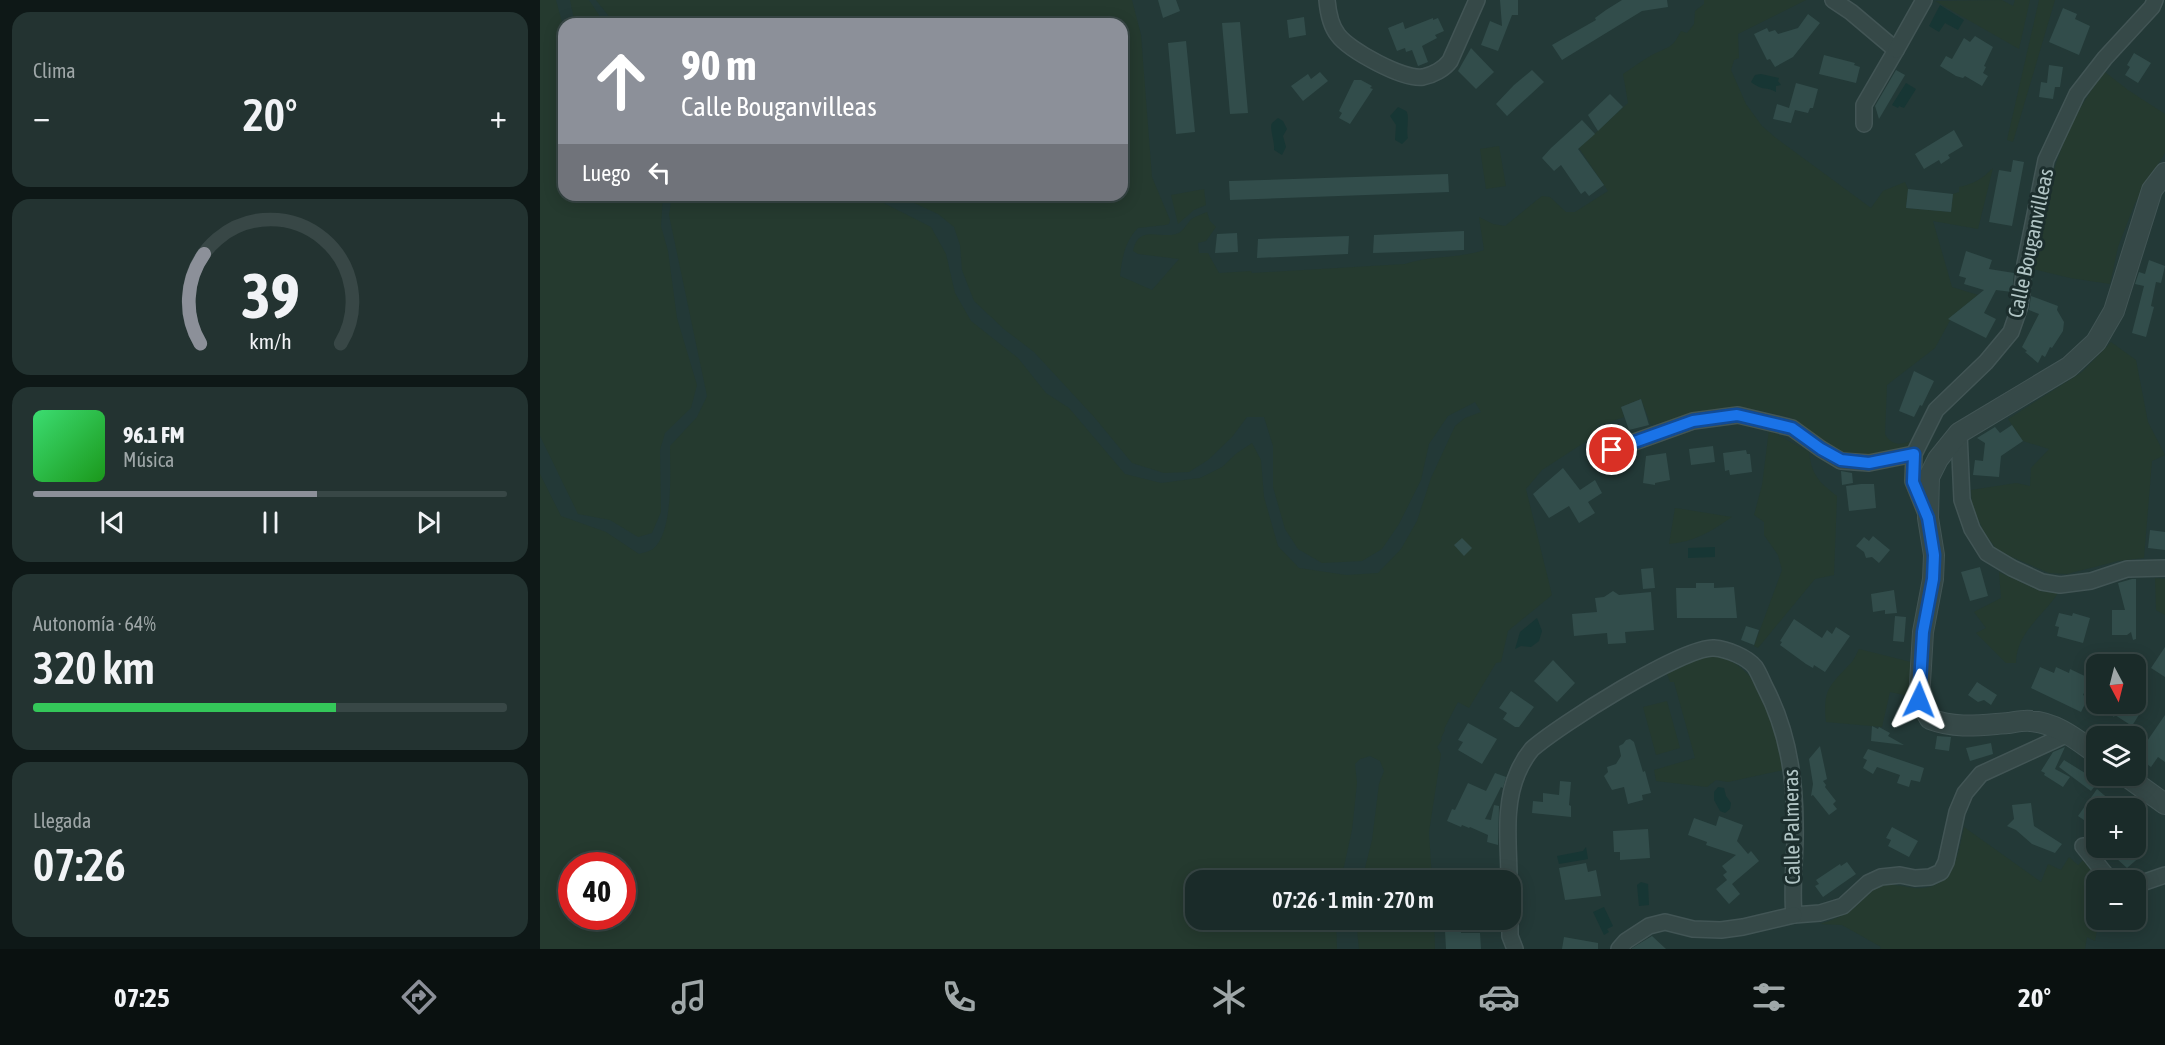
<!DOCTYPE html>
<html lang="es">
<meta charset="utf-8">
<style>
body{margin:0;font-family:"Asap Condensed",sans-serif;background:#233331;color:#f1f3f6;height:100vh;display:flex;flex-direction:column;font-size:22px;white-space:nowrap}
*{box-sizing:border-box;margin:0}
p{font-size:20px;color:#9fa7a8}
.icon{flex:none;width:33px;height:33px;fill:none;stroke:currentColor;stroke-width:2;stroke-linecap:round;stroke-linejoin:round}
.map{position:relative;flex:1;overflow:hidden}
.panel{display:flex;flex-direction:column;gap:12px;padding:12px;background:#0e1817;width:540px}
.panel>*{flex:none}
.top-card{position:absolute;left:18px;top:18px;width:570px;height:183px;border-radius:18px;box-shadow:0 3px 15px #0003,0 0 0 2px #384746;background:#8c9099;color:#fff;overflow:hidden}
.needle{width:39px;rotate:173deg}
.fabs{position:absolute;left:1546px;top:654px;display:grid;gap:12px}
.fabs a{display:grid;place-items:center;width:60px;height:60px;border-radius:12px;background:#1a2b29;box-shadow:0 3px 15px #0003,0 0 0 2px #384746;font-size:30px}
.speed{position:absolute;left:18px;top:852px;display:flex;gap:12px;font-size:30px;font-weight:700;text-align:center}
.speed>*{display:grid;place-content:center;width:78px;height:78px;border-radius:50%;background:#1a2b29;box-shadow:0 3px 15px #0003,0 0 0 2px #384746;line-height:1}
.speed .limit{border:9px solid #d22;background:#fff;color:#111}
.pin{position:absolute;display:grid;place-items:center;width:51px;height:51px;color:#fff;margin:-26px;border:3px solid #fff;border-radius:50%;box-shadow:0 2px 6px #0007}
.me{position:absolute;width:66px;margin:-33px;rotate:2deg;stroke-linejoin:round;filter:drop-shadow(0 0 4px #0008)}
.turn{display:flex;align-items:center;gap:21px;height:126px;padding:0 24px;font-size:27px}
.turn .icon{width:78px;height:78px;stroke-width:2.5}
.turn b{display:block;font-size:42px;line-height:51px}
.then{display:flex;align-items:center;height:57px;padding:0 24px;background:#0003;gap:12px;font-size:22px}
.big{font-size:45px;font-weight:600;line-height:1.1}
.panel .tile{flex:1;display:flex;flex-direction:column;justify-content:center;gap:9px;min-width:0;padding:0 21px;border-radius:18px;background:#233331}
.panel .dial{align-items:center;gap:0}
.dial svg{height:156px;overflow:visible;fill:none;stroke:#384746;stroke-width:7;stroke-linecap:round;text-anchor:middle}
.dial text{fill:#f1f3f6;stroke:none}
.song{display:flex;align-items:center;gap:18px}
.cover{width:72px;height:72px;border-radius:9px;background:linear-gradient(135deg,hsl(140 70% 55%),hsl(120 70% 35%))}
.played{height:6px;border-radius:3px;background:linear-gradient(90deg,#8c9099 60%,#384746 60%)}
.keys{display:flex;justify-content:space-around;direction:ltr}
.heat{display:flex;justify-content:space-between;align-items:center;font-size:33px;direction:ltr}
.charge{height:9px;border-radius:4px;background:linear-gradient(90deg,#34c759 64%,#384746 0)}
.trip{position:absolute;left:645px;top:870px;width:336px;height:60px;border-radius:18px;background:#1a2b29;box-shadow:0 3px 15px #0003,0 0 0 2px #384746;font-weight:600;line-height:60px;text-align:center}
.menu{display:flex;height:96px;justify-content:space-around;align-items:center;background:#0a1110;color:#9fa7a8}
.menu .icon{width:42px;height:42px}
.menu .selected{color:#8c9099}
.menu b{font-size:27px;color:#f1f3f6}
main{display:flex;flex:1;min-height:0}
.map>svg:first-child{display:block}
.green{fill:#253a2f;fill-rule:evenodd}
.water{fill:#173634}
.building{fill:#324d4b}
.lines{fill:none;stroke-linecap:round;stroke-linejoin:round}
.minor-casing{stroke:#425555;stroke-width:18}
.tertiary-casing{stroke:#425555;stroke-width:22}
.minor{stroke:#364948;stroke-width:15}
.tertiary{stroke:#364948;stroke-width:20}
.route-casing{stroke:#114b97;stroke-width:15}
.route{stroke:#1a73e8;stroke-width:10}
.labels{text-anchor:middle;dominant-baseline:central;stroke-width:6;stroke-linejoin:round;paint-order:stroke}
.street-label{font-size:21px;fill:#b1c5c5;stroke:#1c2e2d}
</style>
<main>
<section class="panel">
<div class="tile"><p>Clima</p>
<div class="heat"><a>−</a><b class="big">20°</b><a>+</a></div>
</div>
<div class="tile dial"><svg viewBox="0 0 100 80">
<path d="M14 69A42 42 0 1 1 86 69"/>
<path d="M14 69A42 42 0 0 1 16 23" stroke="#8c9099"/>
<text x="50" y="56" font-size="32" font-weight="700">39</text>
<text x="50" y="72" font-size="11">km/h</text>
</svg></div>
<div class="tile">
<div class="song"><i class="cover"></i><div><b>96.1 FM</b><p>Música</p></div></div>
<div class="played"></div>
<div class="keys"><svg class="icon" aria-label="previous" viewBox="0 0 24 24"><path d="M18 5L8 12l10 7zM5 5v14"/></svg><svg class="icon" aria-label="pause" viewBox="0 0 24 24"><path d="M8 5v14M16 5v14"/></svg><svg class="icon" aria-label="next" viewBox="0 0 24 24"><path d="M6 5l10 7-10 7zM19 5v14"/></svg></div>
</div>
<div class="tile"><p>Autonomía · 64%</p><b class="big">320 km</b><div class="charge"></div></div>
<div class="tile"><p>Llegada</p><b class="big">07:26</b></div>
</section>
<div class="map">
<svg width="1625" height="949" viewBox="0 0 1625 949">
<rect width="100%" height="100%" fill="#233937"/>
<g class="green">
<path d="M0 0H16L24 29V195H123L121 226 128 251 137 318 157 385 151 408 125 433 120 450 121 512 112 533 98 537 70 520 38 514 0 436Z"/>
<path d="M30 0H49L65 24H35Z"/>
<path d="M56 0H592L601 35 612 177 630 220 629 224 625 225 598 228C585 241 582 258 580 276L612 290 639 259 598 254 593 251C599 224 619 239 636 234 644 232 647 222 653 218 657 216 662 214 667 212L670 221 676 227 666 241 658 243 659 253H668L679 273 711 271 712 273 865 264C891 255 918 259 944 250L939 217 953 224 965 226 1002 196 1010 197 1026 212H1035L1068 191 1039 148 1088 103 1083 74C1094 67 1105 58 1116 53 1131 46 1133 47 1141 31L1147 33 1154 24 1155 11 1164 4V0H1266L1198 34 1199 58 1194 60 1191 70 1206 104 1222 126 1236 138 1331 208 1343 191 1365 182 1368 189 1366 208 1411 212 1413 194 1419 192V187C1434 184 1442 179 1453 168L1438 229 1393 221 1412 287 1438 295 1413 315 1395 348 1347 385 1345 434C1350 444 1359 446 1370 441L1366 450 1347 455 1315 457 1287 445 1250 417 1212 409 1173 411 1111 425 1101 399 1081 407 1084 417 1056 427 1059 433 1002 470 986 489 1012 595 968 631 961 662 956 663 929 708 918 702 904 729 905 730 901 738 902 740 897 747 901 754 889 832 892 880H822L832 840 839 784 844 771 840 761 830 756 820 759 815 764 817 783 812 830 801 880H656V920H796L797 949H0V474L21 516 66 532 99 554C103 553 110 551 113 549 134 532 130 470 130 446L157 417 167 396 129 215 132 195H328L391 227 406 254 415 293 431 321 478 358 506 393 529 408 585 474 621 483 660 478 682 467 697 453 712 443 721 460 724 497 738 546 759 568 806 575 838 573 861 549 877 521 891 478 915 426 925 418 941 412 935 402 908 416 889 444 881 480 859 524 842 549 822 561 782 563 758 549 745 529 733 487V446L724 417H707L692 437 668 460 649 472 624 473 592 463 555 418 494 352 465 330 434 301 422 270 420 245 414 227 398 214 357 195H582V24H75ZM32 866H82V916H32Z"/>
<path d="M1462 0 1473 6 1475 0H1490L1479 49 1395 1Z"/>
<path d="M1499 0H1515L1473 142 1467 140Z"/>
<path d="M1565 72 1588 90 1625 114V153L1595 203 1578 247 1570 284 1530 278 1493 269C1503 199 1519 128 1565 72Z"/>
<path d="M959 146 966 186 946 189 940 149Z"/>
<path d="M664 189 666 205 654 210 638 224 631 195Z"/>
<path d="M1571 342 1596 360 1608 422 1625 455 1612 461 1604 558 1578 561 1527 574 1509 573 1458 551 1445 534 1438 519 1432 506 1431 490 1476 483 1490 486 1491 468 1509 449 1483 441 1468 419 1542 372Z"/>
<path d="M1229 430 1269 452C1272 476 1279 482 1297 496L1294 575 1275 579 1218 648 1214 646 1242 570 1238 555 1224 535V522L1214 515 1222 485Z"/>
<path d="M1135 508 1142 509 1192 517C1172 531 1154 542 1129 544Z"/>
<path d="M1459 572 1500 591 1518 593C1503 616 1476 633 1476 663H1466L1436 633 1446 628 1434 612 1461 598Z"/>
<path d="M1615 578 1625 579V615L1616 610Z"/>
<path d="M1319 649 1371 662 1368 696 1350 692 1342 727 1286 722C1283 691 1288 687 1308 666 1313 662 1316 655 1319 649Z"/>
<path d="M1175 656C1224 665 1236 728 1244 770L1188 782 1176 780 1167 787 1116 781 1114 770 1155 758 1134 682H1130L1127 674 1159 658Z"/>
<path d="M1127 701 1140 748 1116 755 1103 707Z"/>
<path d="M1424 827 1501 882 1508 864 1521 870 1529 857 1538 865 1543 860 1561 880H1557V920H1559L1555 941 1547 937 1545 949H1340L1341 947 1302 925 1280 924C1292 920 1304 916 1314 908 1322 901 1328 892 1338 887 1351 882 1362 887 1375 888 1413 891 1418 855 1424 827Z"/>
<path d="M816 920H894L895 949H819Z"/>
</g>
<g class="water">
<path d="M1400 5 1424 20 1418 30 1405 23 1399 32 1389 26Z"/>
<path d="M1221 74 1239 78 1238 81 1241 85 1236 86V92C1226 86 1224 92 1211 82L1215 75Z"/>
<path d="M1366 83 1376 89 1364 108 1359 106 1358 108 1352 105Z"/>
<path d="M858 107 866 111C870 115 866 130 868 138L862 144 855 140 856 125 850 116Z"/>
<path d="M738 118 743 121 747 129 743 136 746 147 742 155 734 150C735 141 729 128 732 123Z"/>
<path d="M1175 547V557L1148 558V548Z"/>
<path d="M997 618 1002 631 999 641 991 647 981 646 975 649 980 632Z"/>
<path d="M1178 787 1184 788 1186 796 1191 803 1190 809 1185 813 1180 811 1174 800V792Z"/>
<path d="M1046 847 1048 859 1019 864 1017 856 1043 851Z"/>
<path d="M1101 882 1108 884 1109 905 1099 906 1097 885Z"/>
<path d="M1064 907 1073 926 1067 929 1069 932 1064 935 1053 912Z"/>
</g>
<g class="building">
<path d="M618 0H636L640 11 623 18Z"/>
<path d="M960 0H978V15H972L958 51 941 45 950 21 962 26Z"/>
<path d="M1082 0H1127L1128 7 1102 11 1022 60 1012 45 1056 20 1055 18 1066 10Z"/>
<path d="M1523 8 1537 14 1535 19 1550 26 1539 55 1509 42Z"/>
<path d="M1268 14 1280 23 1253 57 1235 67 1230 59 1227 60 1214 34 1227 28 1229 32 1235 30 1238 34 1258 28Z"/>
<path d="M764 17 766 35 749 38 747 20Z"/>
<path d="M893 18V20L898 18 904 31 895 35 897 38 882 46 888 62 878 66 872 50 866 52 865 48 857 51 848 28 863 22 865 29Z"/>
<path d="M700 22 708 113 690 114 682 23Z"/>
<path d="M1435 36 1453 47 1444 66 1446 67 1443 73 1448 76 1442 86 1425 76 1423 78 1416 76 1400 66 1406 56 1412 59 1424 38 1430 42Z"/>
<path d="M646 41 655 132 636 134 628 43Z"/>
<path d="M931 48 954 72 936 89 918 71Z"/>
<path d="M1594 53 1611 63 1598 83 1585 75 1590 67 1587 65Z"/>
<path d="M1284 55 1315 63 1314 65 1320 67 1316 83 1279 74Z"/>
<path d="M1509 65 1523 67 1520 87H1515L1513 99 1499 97 1501 82 1507 83Z"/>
<path d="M992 70 1004 82 967 116 956 104 974 85Z"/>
<path d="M1356 70 1365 75 1339 119 1335 106Z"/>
<path d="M780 72 788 81 763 101 751 86 768 74 771 79Z"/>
<path d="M814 80H821L832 86 830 88 833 89 810 124 799 118 802 113 799 111Z"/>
<path d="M1256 83 1278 89 1273 108H1270L1268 113 1255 110 1251 123 1233 119 1237 104 1249 108Z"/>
<path d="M1070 94 1083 107 1058 131 1048 115Z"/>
<path d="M1042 120 1055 134 1038 149 1064 185 1049 196 1045 191 1041 194 1021 165 1014 171 1002 158 1011 148Z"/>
<path d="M1414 130 1423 146 1408 155 1410 158 1401 164 1399 160 1384 169 1375 154Z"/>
<path d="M1473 160 1484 162 1472 226 1449 222 1459 170 1471 172Z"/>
<path d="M908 174 909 192 690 200 689 181Z"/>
<path d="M1368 189 1413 194 1411 212 1366 208Z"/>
<path d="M924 231V250L833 253 834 235Z"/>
<path d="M697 233 698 252 675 253 677 234Z"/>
<path d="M809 236 808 254 717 258 718 239Z"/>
<path d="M1426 251 1452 260 1449 269 1474 273 1472 292 1456 290 1444 313 1456 319 1446 338 1408 319 1444 290 1424 284 1426 278 1419 276Z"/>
<path d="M1609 260 1625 266 1621 283 1616 282 1611 306 1614 307 1606 337 1592 333 1604 286 1595 284 1599 272 1605 274Z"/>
<path d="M1491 296 1518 306 1517 310 1524 322 1523 331 1512 348 1510 347 1505 357 1502 355 1498 363 1485 352 1487 351 1482 347 1499 314 1489 310Z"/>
<path d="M1374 371 1394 381 1382 406 1380 405 1374 417 1359 411Z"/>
<path d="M1101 399 1109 425 1089 430 1081 407Z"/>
<path d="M1472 425 1483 441 1461 456 1459 477 1433 475 1435 460 1443 461 1445 443 1437 438 1455 427 1460 433Z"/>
<path d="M1173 446 1175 462 1151 465 1149 449Z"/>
<path d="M1206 450 1207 454H1210L1212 472 1190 475 1189 470 1185 471 1183 453Z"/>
<path d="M1126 453 1130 480 1115 483V485L1103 483 1106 456Z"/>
<path d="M1023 468 1040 490 1055 480 1062 493 1048 502 1055 513 1039 523 1029 506 1009 518 993 494Z"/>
<path d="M1301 471 1312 473 1313 483 1302 485Z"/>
<path d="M1321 484H1334L1336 508 1309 511 1306 486Z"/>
<path d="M1610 530 1625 532V550L1608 548Z"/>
<path d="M1333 536 1350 550 1339 563 1332 557 1326 558 1324 552 1316 546 1324 537 1329 541Z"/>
<path d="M922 538 932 548 924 556 914 545Z"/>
<path d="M1440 567 1448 596 1430 601 1421 572Z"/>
<path d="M1113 568 1115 588 1103 589 1101 569Z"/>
<path d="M1592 579H1596V639L1593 640 1591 632 1587 635H1572V610H1585L1578 583Z"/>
<path d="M1156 583H1174V588L1194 587 1197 618H1137L1136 588H1156Z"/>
<path d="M1354 590 1357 613 1345 614V610L1333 612 1331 594Z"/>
<path d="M1073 591 1079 595 1111 592 1114 630 1085 632 1086 643 1068 644 1067 633 1034 636 1032 614 1057 612 1055 598 1064 597Z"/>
<path d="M1519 613 1532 616 1533 613 1550 618 1543 643 1517 636 1519 627 1515 626Z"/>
<path d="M1355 616 1366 617 1364 642 1353 641Z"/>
<path d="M1254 619 1282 638 1287 630 1292 634 1296 627 1310 636 1285 672 1274 665 1273 668 1266 664 1240 645 1242 642 1240 641Z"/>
<path d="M1206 626 1219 630 1214 645 1201 640Z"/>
<path d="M1625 647V677L1611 668Z"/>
<path d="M1013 660 1035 683 1017 702 994 681Z"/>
<path d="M1500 667 1514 673 1516 667 1529 673 1530 669 1551 679 1543 695 1548 698 1541 712 1491 688Z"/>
<path d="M1437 682 1457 695 1451 705 1444 700 1438 702 1428 695Z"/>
<path d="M971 691 994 707 979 727H975L963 719 967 713 959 708Z"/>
<path d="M1556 704H1599L1595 710 1600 713 1592 726 1575 715 1574 717Z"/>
<path d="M1625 715V762L1618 757 1611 767 1601 760 1608 750 1603 747Z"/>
<path d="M928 723 957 739 942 764 918 750 923 742 918 740Z"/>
<path d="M1332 726 1338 729 1339 727 1350 733 1348 736 1364 745 1331 741Z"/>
<path d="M1397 736 1411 737 1409 751 1395 749Z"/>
<path d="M1090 739 1094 742 1103 772 1105 771 1111 793 1102 795 1103 800 1088 804 1084 787 1072 790 1064 776 1068 772 1067 767 1076 764 1081 756 1079 746 1083 744 1086 740Z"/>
<path d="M1451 743 1453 754 1430 761 1426 748Z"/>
<path d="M1280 746 1287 779 1283 781 1286 785 1285 787 1296 801 1293 804 1297 809 1289 815 1273 795 1271 796 1273 784 1269 759Z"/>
<path d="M1525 747 1515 769 1530 777 1523 787 1504 775 1505 773 1501 771 1513 752Z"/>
<path d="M1328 749 1384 768 1380 782 1371 780 1369 787 1357 783 1360 775 1337 767 1333 774 1323 768 1327 760 1323 758Z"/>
<path d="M1524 760 1545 773 1552 764 1557 766V776H1563L1551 791 1519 767Z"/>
<path d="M955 773 966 777 963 788 961 787 945 819 951 820 954 805 959 806 958 845 947 842 948 835 930 827 929 828 922 825 921 827 907 821 912 809 915 810 928 783 946 791Z"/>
<path d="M1020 781 1031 782 1029 805 1031 806V817L992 813 993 801 1003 802V793L1019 795Z"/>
<path d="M1557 789 1571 801 1565 808H1557V829L1538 816Z"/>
<path d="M1491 803 1494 826 1522 844 1515 853 1492 844 1476 830 1467 826 1474 819 1472 805Z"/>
<path d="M1179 816 1203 825 1197 841 1208 854 1211 851 1219 861 1192 884 1200 894 1189 904 1176 889 1187 880 1183 875 1187 872 1182 866 1196 855 1166 845 1167 842 1148 835 1154 818 1176 826Z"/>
<path d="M1352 827 1378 841 1369 857 1348 846 1351 840 1346 838Z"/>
<path d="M1108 829 1110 858 1080 860V852H1074L1073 831Z"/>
<path d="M1565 848H1594L1602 855 1587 868Z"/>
<path d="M1307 862 1316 874 1283 897 1275 886 1279 884 1276 880 1300 864 1301 866Z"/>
<path d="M1046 863 1048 872 1056 870 1061 896 1025 900 1019 868Z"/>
<path d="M921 930V933H940L941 949H906L905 931Z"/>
<path d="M1112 936 1126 949H1092V948Z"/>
<path d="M1024 937 1058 943V949H1022Z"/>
</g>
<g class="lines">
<g class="minor-casing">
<g id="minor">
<path d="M787 0C788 12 790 25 798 35 809 50 863 80 883 77 893 75 904 69 910 61L937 0"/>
<path d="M1293 0 1311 12 1356 50 1324 105V124"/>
<path d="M1356 50 1384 0"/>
<path d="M1419 433 1422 500 1432 529 1447 553 1472 568 1502 582 1520 585 1551 581 1587 569 1625 568"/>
<path d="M1072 450 1153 421 1198 415 1252 428 1281 449 1301 461 1329 463 1374 454"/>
<path d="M1386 513 1373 481 1374 454 1396 410 1446 362 1471 332 1480 306 1485 264 1506 160 1537 94 1565 58 1612 7 1615 0"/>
<path d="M1543 846 1570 880"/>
<path d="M969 880C969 845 963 805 978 772 981 765 987 755 992 749 1018 726 1143 646 1174 648 1187 649 1207 657 1215 667 1219 673 1222 681 1225 687 1247 729 1255 776 1255 824 1256 854 1251 884 1254 915L1280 913 1303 906 1328 883 1341 877 1360 875 1375 878 1390 877 1401 872 1406 862 1417 812 1425 793 1441 774 1528 734"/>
<path d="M1596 885 1625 875"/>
<path d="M970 920V936L975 949"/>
<path d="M1079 949 1086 941 1109 926 1125 922 1153 929 1181 930 1203 927 1254 915"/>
</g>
</g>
<g class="tertiary-casing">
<g id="tertiary">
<path d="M1557 754C1537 740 1517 723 1491 721 1484 720 1475 722 1468 723 1440 725 1416 729 1390 719L1379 700 1383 632 1393 579 1394 555 1388 518 1389 477 1398 459 1419 433 1529 367 1556 342 1574 311 1612 190 1625 173"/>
<path d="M1586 776 1625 804"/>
</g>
</g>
<use href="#minor" class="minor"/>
<use href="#tertiary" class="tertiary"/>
</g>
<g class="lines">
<g class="route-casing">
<path id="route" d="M1072 450 1153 421 1197 415 1252 428 1281 449 1301 460 1329 463 1374 454 1373 482 1388 518 1394 555 1393 579 1383 632 1379 700"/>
</g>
<use href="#route" class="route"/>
</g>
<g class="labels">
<g class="street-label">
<text transform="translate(1490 243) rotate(-78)">Calle Bouganvilleas</text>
<text transform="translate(1251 827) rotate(-91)">Calle Palmeras</text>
</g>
</g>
</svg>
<div class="fabs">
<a><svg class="needle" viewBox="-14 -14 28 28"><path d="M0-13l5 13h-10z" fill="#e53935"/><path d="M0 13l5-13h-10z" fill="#9fa7a8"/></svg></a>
<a><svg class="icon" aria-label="layers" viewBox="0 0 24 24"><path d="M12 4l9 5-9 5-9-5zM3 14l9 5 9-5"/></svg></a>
<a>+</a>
<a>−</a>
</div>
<div class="speed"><div class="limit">40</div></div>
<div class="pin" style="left:1072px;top:450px;background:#d93025"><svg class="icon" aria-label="arrive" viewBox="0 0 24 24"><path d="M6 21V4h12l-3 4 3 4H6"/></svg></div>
<svg class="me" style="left:1379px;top:700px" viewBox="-20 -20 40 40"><path d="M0-17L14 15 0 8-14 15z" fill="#1a73e8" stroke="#fff" stroke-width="4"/></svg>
<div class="trip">07:26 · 1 min · 270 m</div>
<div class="top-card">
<div class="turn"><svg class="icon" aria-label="ahead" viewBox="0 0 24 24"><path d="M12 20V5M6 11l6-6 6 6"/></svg><div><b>90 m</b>Calle Bouganvilleas</div></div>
<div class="then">Luego<svg class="icon" aria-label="left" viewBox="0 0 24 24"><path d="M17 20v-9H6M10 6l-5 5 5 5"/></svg></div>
</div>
</div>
</main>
<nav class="menu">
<b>07:25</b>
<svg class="icon selected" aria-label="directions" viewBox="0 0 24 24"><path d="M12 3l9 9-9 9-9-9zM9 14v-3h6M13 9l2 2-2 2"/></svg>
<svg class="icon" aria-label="music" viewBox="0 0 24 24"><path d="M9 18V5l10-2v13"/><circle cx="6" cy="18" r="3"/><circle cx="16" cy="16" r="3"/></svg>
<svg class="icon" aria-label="phone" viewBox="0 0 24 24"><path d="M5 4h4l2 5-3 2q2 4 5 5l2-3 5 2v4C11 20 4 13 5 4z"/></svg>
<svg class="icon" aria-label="climate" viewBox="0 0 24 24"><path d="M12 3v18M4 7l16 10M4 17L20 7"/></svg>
<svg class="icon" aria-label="car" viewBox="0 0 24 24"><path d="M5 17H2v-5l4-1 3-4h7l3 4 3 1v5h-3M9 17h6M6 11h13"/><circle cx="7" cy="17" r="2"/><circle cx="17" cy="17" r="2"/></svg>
<svg class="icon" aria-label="filters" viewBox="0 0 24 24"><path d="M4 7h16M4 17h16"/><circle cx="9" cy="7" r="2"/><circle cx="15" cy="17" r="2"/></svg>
<b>20°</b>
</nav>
